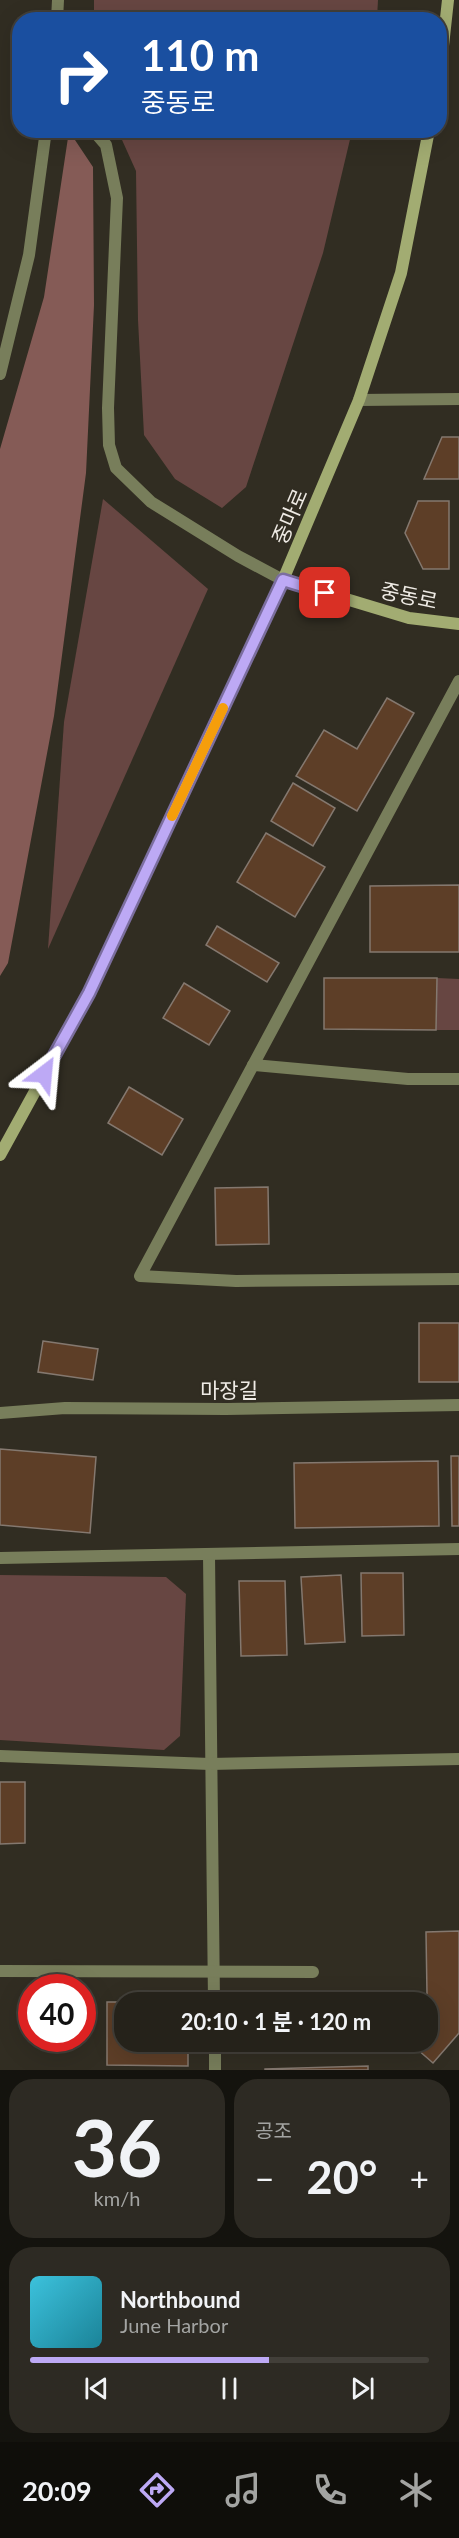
<!DOCTYPE html>
<html lang="ko">
<meta charset="utf-8">
<style>
body{margin:0;font-family:Lato,"Noto Sans KR",sans-serif;background:#2d2a23;color:#f1f3f6;height:100vh;display:flex;flex-direction:column;font-size:22px;white-space:nowrap}
*{box-sizing:border-box;margin:0}
p{font-size:20px;color:#a3a4a2}
.icon{flex:none;width:33px;height:33px;fill:none;stroke:currentColor;stroke-width:2;stroke-linecap:round;stroke-linejoin:round}
.map{position:relative;height:2070px;overflow:hidden}
.details{display:flex;flex-direction:column;gap:9px;padding:9px;background:#14130e;flex:1}
.details>*{flex:none}
.guide{position:absolute;left:12px;top:12px;width:435px;height:126px;border-radius:24px;box-shadow:0 6px 24px #0002,0 0 0 2px #423f39;background:#1a4fa0;color:#fff;overflow:hidden}
.speed{position:absolute;left:18px;top:1974px;display:flex;gap:12px;font-size:30px;font-weight:700;text-align:center}
.speed>*{display:grid;place-content:center;width:78px;height:78px;border-radius:50%;background:#25221a;box-shadow:0 6px 24px #0002,0 0 0 2px #423f39;line-height:1}
.speed .limit{border:9px solid #d22;background:#fff;color:#111}
.pin{position:absolute;display:grid;place-items:center;width:51px;height:51px;color:#fff;margin:-26px;border-radius:12px;box-shadow:0 3px 9px #0006}
.me{position:absolute;width:66px;margin:-33px;rotate:29deg;stroke-linejoin:round;filter:drop-shadow(0 0 4px #0008)}
.turn{display:flex;align-items:center;gap:21px;height:126px;padding:0 30px;font-size:27px}
.turn .icon{width:78px;height:78px;stroke-width:2.5}
.turn b{display:block;font-size:42px;line-height:51px}
.big{font-size:45px;font-weight:700;line-height:1.1}
.details .card{flex:1;display:flex;flex-direction:column;justify-content:center;gap:9px;min-width:0;padding:0 21px;border-radius:24px;background:#2d2a23}
.details .dial{align-items:center;gap:0}
.dial b{font-size:78px;line-height:1}
.song{display:flex;align-items:center;gap:18px}
.cover{width:72px;height:72px;border-radius:9px;background:linear-gradient(135deg,hsl(190 70% 55%),hsl(190 70% 35%))}
.played{height:6px;border-radius:3px;background:linear-gradient(90deg,#bda9f5 60%,#423f39 60%)}
.keys{display:flex;justify-content:space-around;direction:ltr}
.heat{display:flex;justify-content:space-between;align-items:center;font-size:33px;direction:ltr}
.details .tiles{flex:1;display:grid;gap:9px;grid-template-columns:1fr 1fr}
.card:last-child{grid-column:span 2}
.trip{position:absolute;left:114px;top:1992px;width:324px;height:60px;border-radius:24px;background:#25221a;box-shadow:0 6px 24px #0002,0 0 0 2px #423f39;font-weight:700;line-height:60px;text-align:center}
.menu{display:flex;height:96px;justify-content:space-around;align-items:center;background:#0f0e0a;color:#a3a4a2}
.menu .icon{width:42px;height:42px}
.menu .active{color:#bda9f5}
.menu b{font-size:27px;color:#f1f3f6}
.map>svg:first-child{display:block}
.green{fill:#674642}
.forest{fill:#855b56}
.building{fill:#5d3e27;stroke:#84786f;stroke-width:1.5}
.lines{fill:none;stroke-linecap:round;stroke-linejoin:round}
.street{stroke:#787e5b;stroke-width:12}
.secondary{stroke:#a2ac72;stroke-width:12}
.route-casing{stroke:#7b6e9f;stroke-width:15}
.route{stroke:#bda9f5;stroke-width:10}
.slow{stroke:#f59e0b;stroke-width:10}
.labels{text-anchor:middle;dominant-baseline:central;stroke-width:4.5;stroke-linejoin:round;paint-order:stroke}
.street-label{font-size:21px;fill:#efebe5;stroke:#312d22}
</style>
<div class="map">
<svg width="459" height="2070" viewBox="0 0 459 2070">
<rect width="100%" height="100%" fill="#312d22"/>
<g class="green">
<path d="M94 0H378L377 19 94 20Z"/>
<path d="M118 131H352L323 253 246 487 222 508 175 479 144 435 138 320 136 171Z"/>
<path d="M103 499 208 589 48 949 64 722Z"/>
<path d="M437 978 459 979V1030H436Z"/>
<path d="M0 1575 166 1577 186 1594 180 1736 164 1750 0 1740Z"/>
</g>
<path class="forest" d="M69 131 93 167 94 305 86 473 54 716 8 963 0 976V449L44 297Z"/>
<g class="building">
<path d="M442 437H459V479H424Z"/>
<path d="M418 501H449V569H423L405 533Z"/>
<path d="M387 698 414 713 357 811 296 776 324 730 357 749Z"/>
<path d="M293 783 335 808 313 846 271 821Z"/>
<path d="M266 833 325 867 295 917 237 882Z"/>
<path d="M459 885V952H370V886Z"/>
<path d="M217 926 279 963 267 982 206 945Z"/>
<path d="M324 978H437L436 1030 324 1029Z"/>
<path d="M184 983 230 1011 209 1045 163 1018Z"/>
<path d="M129 1087 183 1119 162 1155 108 1123Z"/>
<path d="M268 1187 269 1244 216 1245 215 1188Z"/>
<rect x="419" y="1323" width="40" height="59"/>
<path d="M43 1341 98 1349 93 1380 38 1372Z"/>
<path d="M0 1449 96 1457 90 1533 0 1525Z"/>
<path d="M451 1456H459V1526H452Z"/>
<path d="M438 1461 439 1526 295 1528 294 1463Z"/>
<path d="M361 1573H403L404 1635 362 1636Z"/>
<path d="M341 1575 345 1642 305 1644 301 1577Z"/>
<path d="M239 1581H285L287 1655 241 1656Z"/>
<path d="M0 1782H25V1843L0 1844Z"/>
<path d="M459 1931V2033L433 2063 409 2042H428V2002H420L427 1994 426 1932Z"/>
<path d="M107 2002H176H124V2042H188V2066L107 2065Z"/>
<path d="M368 2066V2070H265V2069Z"/>
</g>
<g class="lines">
<g class="street">
<path d="M57 20 58 0"/>
<path d="M93 130 106 145 117 198 108 408 109 445 116 468 151 502 238 556 283 580"/>
<path d="M0 374 29 255 46 130"/>
<path d="M359 400 459 399"/>
<path d="M459 681 140 1276 236 1281 459 1279"/>
<path d="M253 1065 408 1079H459"/>
<path d="M0 1413 65 1408 226 1409 459 1405"/>
<path d="M209 1555 214 2002"/>
<path d="M0 1558 459 1549"/>
<path d="M0 1756 210 1764 459 1759"/>
<path d="M0 1971 313 1972"/>
<path d="M215 2042V2070"/>
</g>
<g class="secondary">
<path d="M440 73 448 0"/>
<path d="M283 580 409 618 459 624"/>
<path d="M0 1155 89 993 283 580 359 400 401 273 429 130"/>
</g>
</g>
<g class="lines">
<g class="route-casing">
<path id="route" d="M44 1074 89 993 283 580 325 593"/>
</g>
<use href="#route" class="route"/>
<path class="slow" d="M172 816 223 708"/>
</g>
<g class="labels">
<g class="street-label">
<text transform="translate(289 516) rotate(-67)">중마로</text>
<text transform="translate(409 595) rotate(12)">중동로</text>
<text x="229" y="1389">마장길</text>
</g>
</g>
</svg>
<div class="speed"><div class="limit">40</div></div>
<div class="pin" style="left:325px;top:593px;background:#d93025"><svg class="icon" aria-label="arrive" viewBox="0 0 24 24"><path d="M6 21V4h12l-3 4 3 4H6"/></svg></div>
<svg class="me" style="left:44px;top:1074px" viewBox="-20 -20 40 40"><path d="M0-17L14 15 0 8-14 15z" fill="#bda9f5" stroke="#fff" stroke-width="4"/></svg>
<div class="trip">20:10 · 1 분 · 120 m</div>
<div class="guide">
<div class="turn"><svg class="icon" aria-label="right" viewBox="0 0 24 24"><path d="M7 20v-9h11M14 6l5 5-5 5"/></svg><div><b>110 m</b>중동로</div></div>
</div>
</div>
<section class="details">
<div class="tiles">
<div class="card dial"><b>36</b><p>km/h</p></div>
<div class="card"><p>공조</p>
<div class="heat"><a>−</a><b class="big">20°</b><a>+</a></div>
</div>
<div class="card">
<div class="song"><i class="cover"></i><div><b>Northbound</b><p>June Harbor</p></div></div>
<div class="played"></div>
<div class="keys"><svg class="icon" aria-label="previous" viewBox="0 0 24 24"><path d="M18 5L8 12l10 7zM5 5v14"/></svg><svg class="icon" aria-label="pause" viewBox="0 0 24 24"><path d="M8 5v14M16 5v14"/></svg><svg class="icon" aria-label="next" viewBox="0 0 24 24"><path d="M6 5l10 7-10 7zM19 5v14"/></svg></div>
</div>
</div>
</section>
<nav class="menu">
<b>20:09</b>
<svg class="icon active" aria-label="directions" viewBox="0 0 24 24"><path d="M12 3l9 9-9 9-9-9zM9 14v-3h6M13 9l2 2-2 2"/></svg>
<svg class="icon" aria-label="music" viewBox="0 0 24 24"><path d="M9 18V5l10-2v13"/><circle cx="6" cy="18" r="3"/><circle cx="16" cy="16" r="3"/></svg>
<svg class="icon" aria-label="phone" viewBox="0 0 24 24"><path d="M5 4h4l2 5-3 2q2 4 5 5l2-3 5 2v4C11 20 4 13 5 4z"/></svg>
<svg class="icon" aria-label="climate" viewBox="0 0 24 24"><path d="M12 3v18M4 7l16 10M4 17L20 7"/></svg>
</nav>
